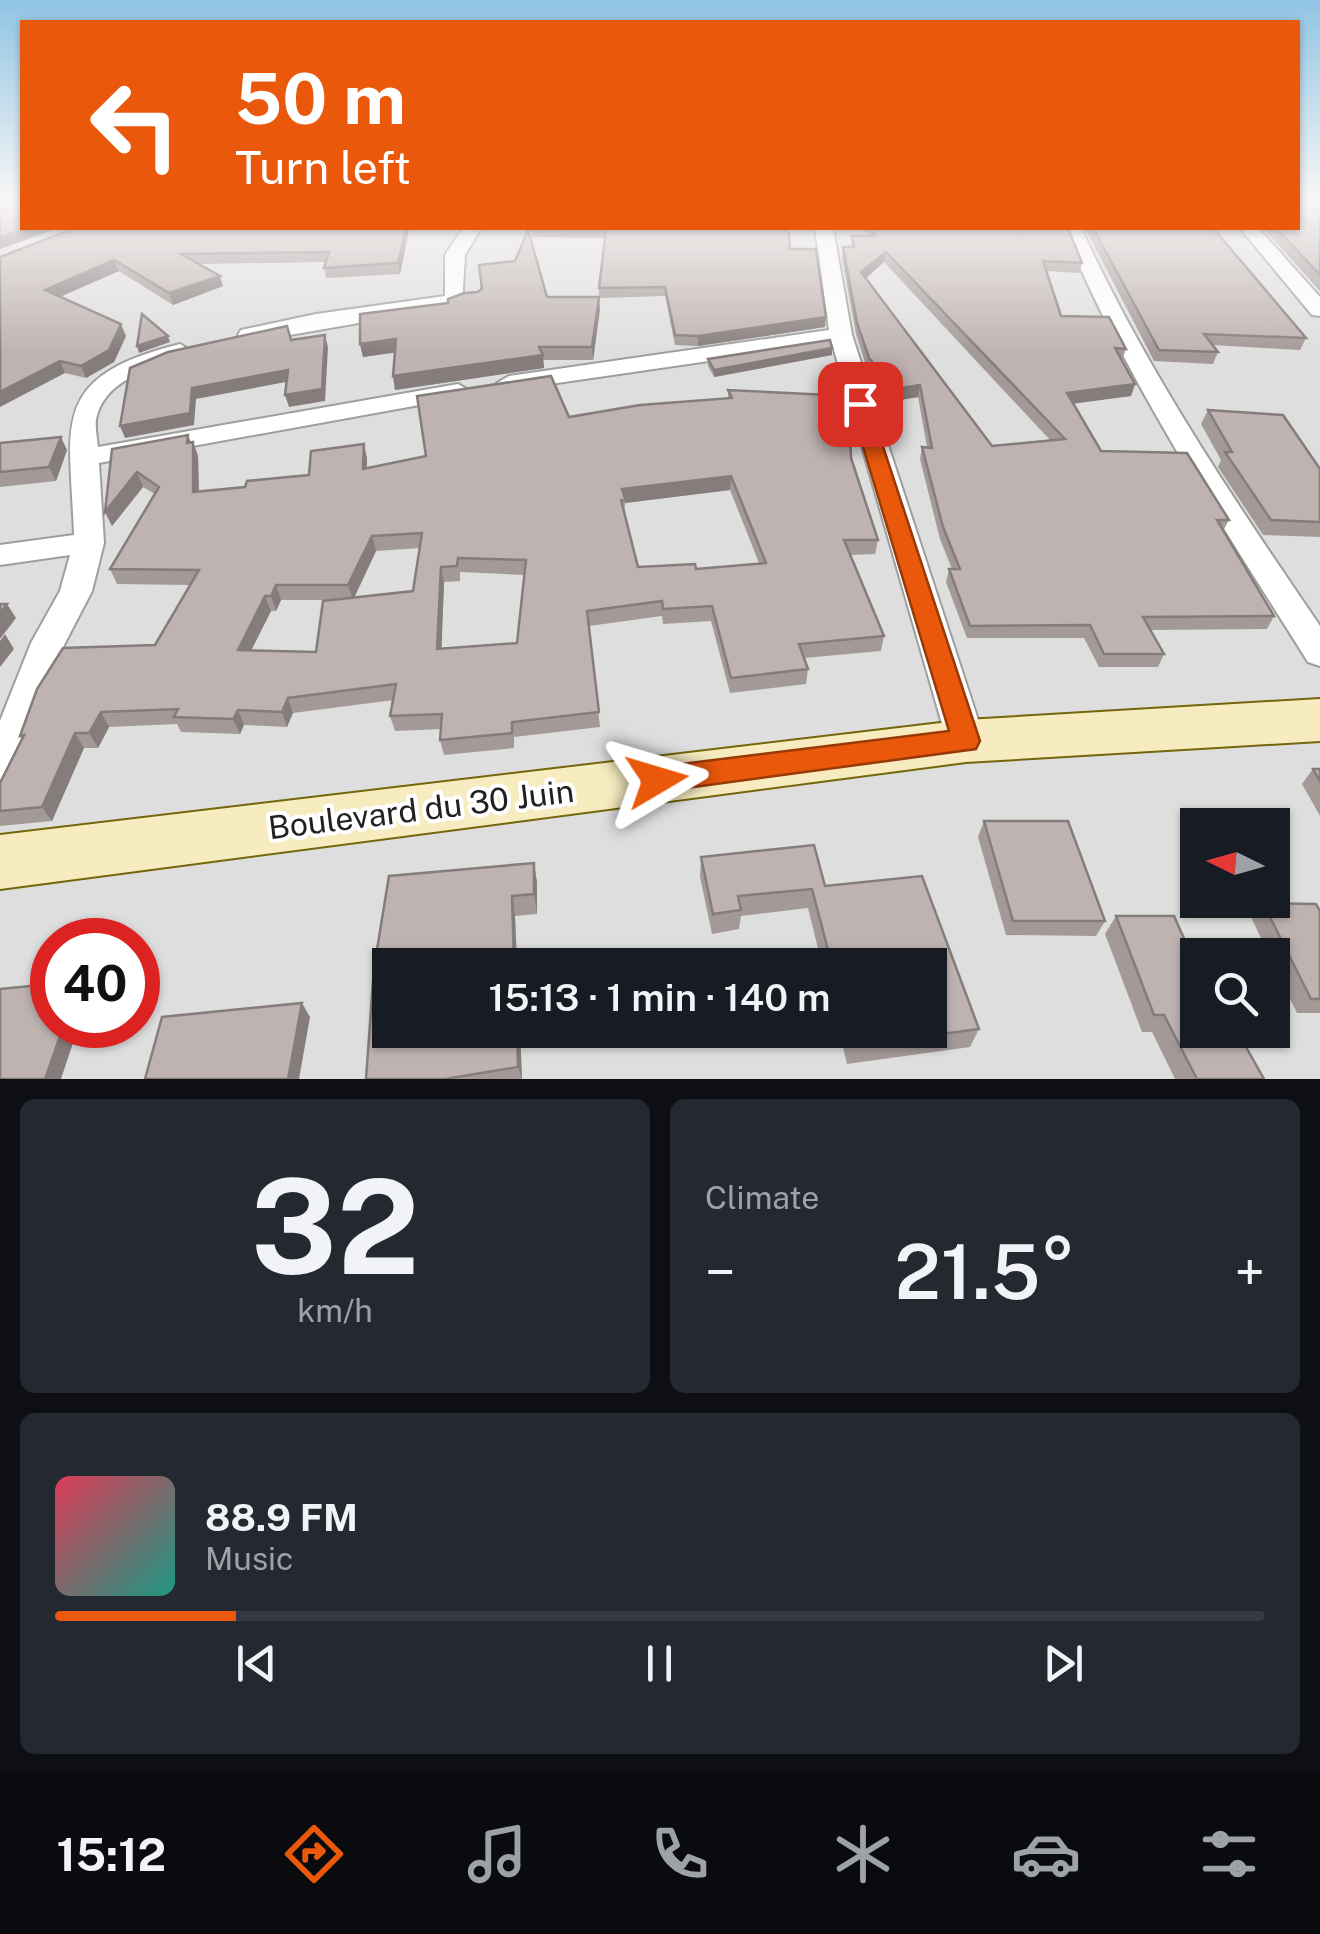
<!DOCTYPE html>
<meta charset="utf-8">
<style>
body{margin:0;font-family:"Public Sans",sans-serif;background:#242831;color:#f1f3f6;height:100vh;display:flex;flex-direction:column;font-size:38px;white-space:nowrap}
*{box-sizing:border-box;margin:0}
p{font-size:32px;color:#9ea1a6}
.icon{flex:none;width:55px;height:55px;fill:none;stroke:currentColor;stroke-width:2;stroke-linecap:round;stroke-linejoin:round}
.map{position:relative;height:1079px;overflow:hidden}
.side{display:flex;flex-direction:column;gap:20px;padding:20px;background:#0d0f14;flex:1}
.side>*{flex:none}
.banner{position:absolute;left:20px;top:20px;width:1280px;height:210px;border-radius:0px;box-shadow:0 2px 8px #0004;background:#ea580c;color:#fff;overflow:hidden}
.needle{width:65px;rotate:275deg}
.tools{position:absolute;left:1180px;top:808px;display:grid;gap:20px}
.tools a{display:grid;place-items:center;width:110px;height:110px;border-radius:0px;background:#171b24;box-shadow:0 2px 8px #0004;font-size:50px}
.speed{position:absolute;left:30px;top:918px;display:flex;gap:20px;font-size:50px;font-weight:700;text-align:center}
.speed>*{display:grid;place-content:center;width:130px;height:130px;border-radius:50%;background:#171b24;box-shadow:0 2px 8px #0004;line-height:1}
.speed .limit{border:15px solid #d22;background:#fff;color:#111}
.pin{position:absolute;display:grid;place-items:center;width:85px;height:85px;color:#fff;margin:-42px;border-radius:20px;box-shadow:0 5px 15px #0006}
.me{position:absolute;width:110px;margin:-55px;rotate:83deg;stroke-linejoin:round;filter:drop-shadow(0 0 8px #0008)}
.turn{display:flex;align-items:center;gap:35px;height:210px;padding:0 50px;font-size:45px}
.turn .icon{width:130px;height:130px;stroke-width:2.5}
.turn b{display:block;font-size:70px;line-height:85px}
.big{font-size:75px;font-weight:600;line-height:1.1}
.side .widget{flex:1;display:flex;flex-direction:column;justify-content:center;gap:15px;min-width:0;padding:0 35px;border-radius:15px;background:#242831}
.side .dial{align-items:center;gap:0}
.dial b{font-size:130px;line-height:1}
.song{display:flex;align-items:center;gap:30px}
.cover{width:120px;height:120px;border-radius:15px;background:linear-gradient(135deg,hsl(350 70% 55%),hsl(170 70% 35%))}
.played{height:10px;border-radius:5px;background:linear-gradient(90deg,#ea580c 15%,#363941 15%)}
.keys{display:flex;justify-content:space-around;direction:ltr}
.heat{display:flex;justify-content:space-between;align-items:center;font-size:55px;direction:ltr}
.side .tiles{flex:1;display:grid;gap:20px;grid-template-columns:1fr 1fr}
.widget:last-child{grid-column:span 2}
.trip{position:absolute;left:372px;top:948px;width:575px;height:100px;border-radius:0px;background:#171b24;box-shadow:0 2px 8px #0004;font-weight:600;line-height:100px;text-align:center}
.tab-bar{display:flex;height:160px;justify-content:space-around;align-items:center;background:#090b0e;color:#9ea1a6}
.tab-bar .icon{width:70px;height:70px}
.tab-bar .on{color:#ea580c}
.tab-bar b{font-size:45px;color:#f1f3f6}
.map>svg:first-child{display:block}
.residential{fill:#dfdede;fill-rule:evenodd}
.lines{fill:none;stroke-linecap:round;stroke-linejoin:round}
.street-casing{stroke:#9e9e9e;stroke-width:4}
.secondary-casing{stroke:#74660b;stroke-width:4}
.street{fill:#fff;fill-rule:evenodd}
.secondary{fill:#f6ecc0;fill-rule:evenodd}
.wall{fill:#a39a98;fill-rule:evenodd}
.shaded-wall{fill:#857d7c}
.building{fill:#beb3b1;stroke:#857d7c;stroke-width:2.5;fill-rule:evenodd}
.route{fill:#ea580c;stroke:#983908;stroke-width:2.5}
.labels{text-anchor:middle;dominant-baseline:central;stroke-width:8;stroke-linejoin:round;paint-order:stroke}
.near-street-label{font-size:32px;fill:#212121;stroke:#fff}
</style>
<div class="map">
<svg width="1320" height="1079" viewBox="0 0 1320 1079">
<rect width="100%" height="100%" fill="#f0ece8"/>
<path class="residential" d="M0 203 22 228H1298L1320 203V1079H0ZM1198 825H1272V900H1198ZM52 940H138V1025H52ZM1198 955H1272V1030H1198ZM390 965H930V1030H390Z"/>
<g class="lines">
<g class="street-casing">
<g id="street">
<path d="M463 228H481L465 255 462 305 249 342 238 335 241 330 316 314 445 296V255Z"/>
<path d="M815 228H833L852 335 985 741 979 752 966 756 953 752 947 741 832 343 509 390 497 383 509 376 829 330Z"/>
<path d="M1063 228H1081C1146 370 1232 497 1320 626V666L1308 662C1219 520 1127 383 1063 228Z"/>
<path d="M1240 228H1258L1320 297V316L1312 315Z"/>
<path d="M180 344 191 351 188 356C156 367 108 377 97 415 94 424 97 437 98 447L458 384 470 391 458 398 99 463 104 543 92 591 65 643 19 769 14 780 0 785V721L31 643 60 591 70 555 0 565V545L74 535C70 423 48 377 180 344Z"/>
</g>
</g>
<g class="secondary-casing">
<path id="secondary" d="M1320 699V741L966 762 0 889V835L966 720Z"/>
</g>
<use href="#street" class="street"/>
<use href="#secondary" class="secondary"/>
</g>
<g class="wall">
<path d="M1320 203V291L1263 228H1298Z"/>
<path d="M531 228H785L790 249 825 327 698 346 675 345 665 296 599 298V288L605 238 532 237Z"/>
<path d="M863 228H1068L1082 263 1079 273 1047 271 1061 316 1126 349 1122 360 1135 384 1131 396 1073 403 1101 451 1229 520 1223 531 1274 616 1267 629 1150 630 1164 654 1158 667H1099L1084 638H967L946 582 949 569H952L940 539 920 459 922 447H927L918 397 894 401 867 369 856 334 842 258 843 247H851L852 236H868ZM884 262 1051 441 992 446 866 278Z"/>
<path d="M1085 228H1213L1306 338 1300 350 1213 345 1218 352 1213 364 1154 361Z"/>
<path d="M409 230 400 274 326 278 324 268 325 262 200 264 223 286 173 305 119 271 60 297 126 336 114 362 86 378 65 373 0 257Z"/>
<path d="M547 297 600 309 593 360H543L544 368 395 390 393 376 395 352 363 357 360 344Z"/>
<path d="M832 348V355L714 377 708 366V359Z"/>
<path d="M728 390 851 458 878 540 875 554 850 555 884 636 881 651 804 658 808 669 806 684 730 693 711 621 663 624 662 616 589 626 600 727 514 737V748L444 755 440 740 441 729 395 731 390 716 394 700 293 713 287 727 244 725 240 734 181 732 177 724 109 727 98 748H84L52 821 0 826V783L22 739 20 736 155 645 190 585 117 584 110 569 155 494 143 487 112 526 105 512 112 449 188 435 191 443 193 442 198 456 199 492 245 487 309 475 367 458V469L426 456 569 417 728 398ZM730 490 759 563 696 569 638 567 624 513 625 503ZM420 548 413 591 354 598 376 551ZM460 572 525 575 517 643 441 649 444 582 460 581ZM281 600H330L316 652 251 650 271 611H276Z"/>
<path d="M1208 410 1320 469V537L1263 535 1218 467 1221 460 1201 424Z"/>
<path d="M0 443 67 450 56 481 0 487Z"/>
<path d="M1313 769H1320V816L1302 784Z"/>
<path d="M984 821 1105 921 1096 936 1006 935 978 837Z"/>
<path d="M814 845 825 886 922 876 979 1029 970 1047 847 1064 839 1030H930V965H822L808 908 741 916 739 929 712 934 700 877 701 857Z"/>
<path d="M534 863 537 883V914L515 916 522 1079H366Z"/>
<path d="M1263 903 1320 911V1013H1297L1272 962V955H1269L1251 917Z"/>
<path d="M1116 916 1229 1041 1264 1079H1175L1152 1032H1142L1105 934Z"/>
</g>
<g class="shaded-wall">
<path d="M26 228H59L0 249V237Z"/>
<path d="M405 228H409V230L400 274 398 263Z"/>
<path d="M886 252 884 262 860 283 861 272Z"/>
<path d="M114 260 119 271 50 301 45 290Z"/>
<path d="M220 276 223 286 173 305 169 293Z"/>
<path d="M599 297 600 309 593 360 592 347Z"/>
<path d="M826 317 825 327 698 346V336Z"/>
<path d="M121 324 126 336 114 362 86 378 81 366Z"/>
<path d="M325 335 328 347 325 401 289 407 285 395Z"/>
<path d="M168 336 170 342 139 353 137 346Z"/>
<path d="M396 339 399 352 363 357 360 344Z"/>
<path d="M832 348V355L714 377V370Z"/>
<path d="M543 355 544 368 395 390 393 376Z"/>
<path d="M60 361 65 373 0 407V392Z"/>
<path d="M288 370 291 381 196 399 194 425 125 438 120 426 192 388Z"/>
<path d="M1135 384 1131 396 1064 405 1067 393Z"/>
<path d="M920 385 918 397 894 401 896 389Z"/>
<path d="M188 435 193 449V442L198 456 199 506 193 492 187 443Z"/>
<path d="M61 437 67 450 56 481 49 467Z"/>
<path d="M364 444 367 458 366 483 363 469Z"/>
<path d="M137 472 143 487 112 526 105 512Z"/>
<path d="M731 476 730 490 625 503 622 489Z"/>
<path d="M372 536 376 551 353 600 348 585Z"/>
<path d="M441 567 444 582 441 664 437 649Z"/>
<path d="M276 585 281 600 276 611 271 596Z"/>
<path d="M265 596 271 611 244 665 238 650Z"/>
<path d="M7 604 16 618 0 639V613Z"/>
<path d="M5 634 14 649 0 667V641Z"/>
<path d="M288 698 293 713 287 727 282 712Z"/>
<path d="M238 710 244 725 240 734 233 719Z"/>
<path d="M101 712 109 727 98 748 89 733Z"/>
<path d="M75 733 84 748 52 821 42 807Z"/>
<path d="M534 863 537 883V914L534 894Z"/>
<path d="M512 896 515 916 517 965H514Z"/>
<path d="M302 1003 310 1017 299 1079H288Z"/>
<path d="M64 1025H79L61 1079H45Z"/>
<path d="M517 1030H520L522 1079 518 1067Z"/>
</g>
<g class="building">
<path d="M0 203H22V228H26L0 237Z"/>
<path d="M1298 203H1320V275L1276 228H1298Z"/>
<path d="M75 228H406L398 263 324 268 329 252 181 254 220 276 169 293 114 260 45 290 121 324 109 350 81 366 60 361 0 392V257Z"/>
<path d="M531 228H785L789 234 790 249H816L826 317 698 336 675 335 665 287 599 288 606 230Z"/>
<path d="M870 228H1068L1082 263 1043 261 1061 316 1109 317 1126 349 1115 348 1135 384 1067 393 1101 451 1187 453 1229 520H1217L1274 616 1143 617 1164 654H1104L1090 625 970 626 949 569H960L943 527 922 447 932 448 920 385 896 389 869 358 857 323 843 247H854L852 236H876ZM886 252 1065 439 992 446 861 272Z"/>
<path d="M1093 228H1213L1306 338 1204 334 1218 352 1159 350Z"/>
<path d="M528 230 547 297H599L592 347H539L543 355 393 376 396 339 360 344V314L448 303V299L464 293 477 292 482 289 479 265 515 261Z"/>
<path d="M142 314 168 336 137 346Z"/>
<path d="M287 326 291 340 325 335 322 389 285 395 288 370 192 388 190 413 120 426 130 368 168 352Z"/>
<path d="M830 340 832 348 714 370 708 359Z"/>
<path d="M551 376 569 417 640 405 732 398 728 390 849 396 851 458 878 540H844L884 636 799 644 808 669 731 678 712 606 663 609 662 601 587 611 599 712 512 722V733L440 740 442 714 390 716 396 684 288 698 282 712 238 710 233 719 174 717 178 709 101 712 89 733H75L42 807 0 811V783L24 735 20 736 37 689 63 648 155 645 199 570 110 569 159 487 137 472 105 512 112 449 188 435 187 443 193 442V492L245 487 247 481 309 475 311 451 364 444 363 469 426 456 417 396ZM731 476 766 563 696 569 695 564 638 567 621 500 625 499 622 489ZM422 533 413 591 323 601 316 652 238 650 265 596H271L276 585H348L372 536ZM458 558 526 560 517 643 437 649 441 567 457 566Z"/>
<path d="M1208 410 1283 415 1320 469V522L1271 520 1225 452H1232Z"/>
<path d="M61 437 49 467 0 472V443Z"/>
<path d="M0 604H7L0 613Z"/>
<path d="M1313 769H1320V781Z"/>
<path d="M984 821H1068L1105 921H1013Z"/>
<path d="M814 845 825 886 922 876 979 1029 853 1046 849 1030H930V965H832L812 889 738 896 741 910 713 914 701 857Z"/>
<path d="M534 863V894L512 896 514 965H390V1030H517L518 1067 445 1079H366L374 968 389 876Z"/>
<path d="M1263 903 1316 904 1320 911V999H1311Z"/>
<path d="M1116 916H1174L1198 970V1030H1224L1229 1041 1242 1040 1264 1079H1197L1164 1015H1154Z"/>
<path d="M52 984V1025H64L45 1079H0V989Z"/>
<path d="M302 1003 288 1079H145L162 1017Z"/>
</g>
<linearGradient id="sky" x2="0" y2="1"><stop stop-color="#8fc4e3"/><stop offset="0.57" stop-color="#f8f6f5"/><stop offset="1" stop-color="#f8f6f5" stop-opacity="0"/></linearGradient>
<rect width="1320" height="354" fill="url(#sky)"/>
<path class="route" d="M860 398 869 404 980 741 976 749 657 792 647 788 642 780 647 771 657 767 949 731 850 404Z"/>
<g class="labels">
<g class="near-street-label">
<text transform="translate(421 809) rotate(-7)">Boulevard du 30 Juin</text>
</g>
</g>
</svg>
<div class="tools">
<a><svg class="needle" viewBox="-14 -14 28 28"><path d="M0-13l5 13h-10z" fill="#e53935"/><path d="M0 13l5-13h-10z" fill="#9ea1a6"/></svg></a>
<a><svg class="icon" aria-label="search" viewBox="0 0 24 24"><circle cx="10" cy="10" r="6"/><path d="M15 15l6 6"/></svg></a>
</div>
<div class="speed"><div class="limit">40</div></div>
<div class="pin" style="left:860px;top:404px;background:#d93025"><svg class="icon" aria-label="arrive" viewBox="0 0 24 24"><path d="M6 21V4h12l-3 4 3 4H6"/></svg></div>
<svg class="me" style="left:657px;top:780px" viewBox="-20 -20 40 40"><path d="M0-17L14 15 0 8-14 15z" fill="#ea580c" stroke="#fff" stroke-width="4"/></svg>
<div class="trip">15:13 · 1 min · 140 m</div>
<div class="banner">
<div class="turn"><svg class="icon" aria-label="left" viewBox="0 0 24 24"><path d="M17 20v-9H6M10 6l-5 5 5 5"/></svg><div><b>50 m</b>Turn left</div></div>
</div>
</div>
<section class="side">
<div class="tiles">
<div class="widget dial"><b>32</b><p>km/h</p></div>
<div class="widget"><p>Climate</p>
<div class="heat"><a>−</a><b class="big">21.5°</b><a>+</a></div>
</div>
<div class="widget">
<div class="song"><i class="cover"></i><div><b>88.9 FM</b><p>Music</p></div></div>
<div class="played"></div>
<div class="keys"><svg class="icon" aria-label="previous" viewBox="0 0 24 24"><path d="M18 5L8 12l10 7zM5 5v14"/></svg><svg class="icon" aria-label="pause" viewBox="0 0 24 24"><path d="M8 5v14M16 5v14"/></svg><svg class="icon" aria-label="next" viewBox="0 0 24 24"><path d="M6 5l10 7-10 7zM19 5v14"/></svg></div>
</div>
</div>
</section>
<nav class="tab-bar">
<b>15:12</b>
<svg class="icon on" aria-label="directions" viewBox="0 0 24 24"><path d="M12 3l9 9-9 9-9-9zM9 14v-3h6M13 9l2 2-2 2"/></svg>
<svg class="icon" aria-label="music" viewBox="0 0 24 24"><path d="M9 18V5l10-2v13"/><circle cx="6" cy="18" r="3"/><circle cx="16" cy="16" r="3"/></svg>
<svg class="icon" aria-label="phone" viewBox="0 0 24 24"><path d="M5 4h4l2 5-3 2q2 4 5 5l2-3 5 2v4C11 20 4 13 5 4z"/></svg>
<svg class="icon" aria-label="climate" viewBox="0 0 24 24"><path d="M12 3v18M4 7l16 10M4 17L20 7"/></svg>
<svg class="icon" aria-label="car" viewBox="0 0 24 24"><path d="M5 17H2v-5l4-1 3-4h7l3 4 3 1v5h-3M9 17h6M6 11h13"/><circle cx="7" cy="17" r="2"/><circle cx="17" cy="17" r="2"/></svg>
<svg class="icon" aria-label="filters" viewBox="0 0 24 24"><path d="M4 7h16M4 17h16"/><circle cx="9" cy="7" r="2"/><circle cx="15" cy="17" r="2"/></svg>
</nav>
